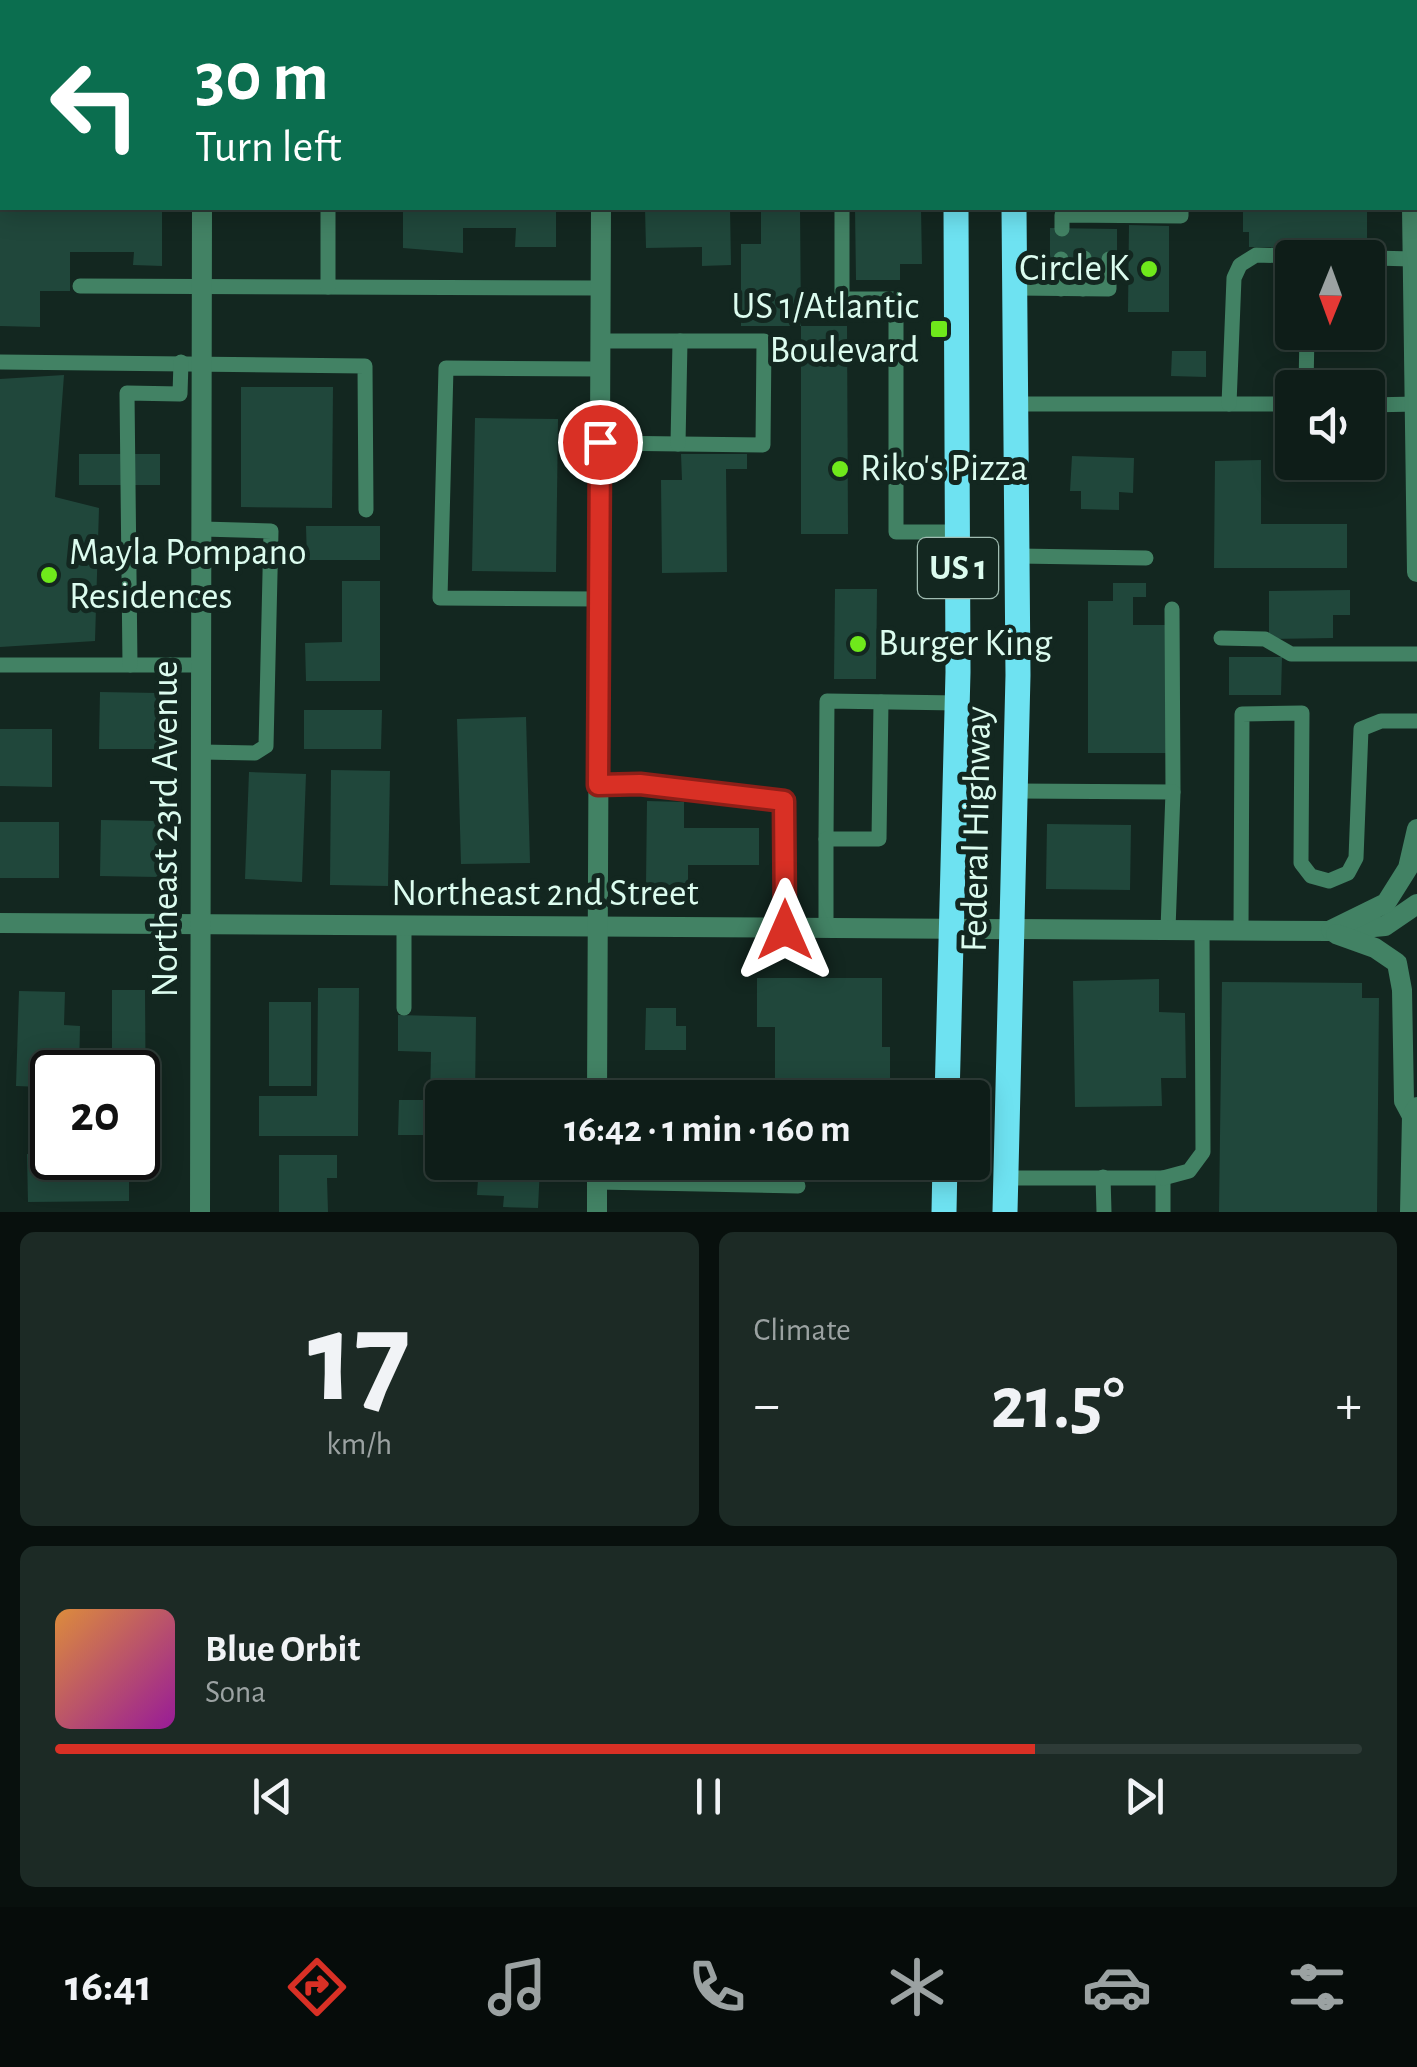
<!DOCTYPE html>
<meta charset="utf-8">
<style>
body{margin:0;font-family:"Alegreya Sans",sans-serif;background:#1c2a25;color:#f1f3f6;height:100vh;display:flex;flex-direction:column;font-size:38px;white-space:nowrap}
*{box-sizing:border-box;margin:0}
p{font-size:32px;color:#9ba2a2}
.icon{flex:none;width:55px;height:55px;fill:none;stroke:currentColor;stroke-width:2;stroke-linecap:round;stroke-linejoin:round}
.map{position:relative;height:1212px;overflow:hidden}
.details{display:flex;flex-direction:column;gap:20px;padding:20px;background:#08100d;flex:1}
.details>*{flex:none}
.guide{position:absolute;left:0px;top:0px;width:1418px;height:210px;box-shadow:0 5px 25px #0003,0 0 0 2px #2e3b37;background:#0b6e4f;color:#fff;overflow:hidden}
.needle{width:65px;rotate:181deg}
.fabs{position:absolute;left:1275px;top:240px;display:grid;gap:20px}
.fabs a{display:grid;place-items:center;width:110px;height:110px;border-radius:10px;background:#0e1d18;box-shadow:0 5px 25px #0003,0 0 0 2px #2e3b37;font-size:50px}
.speed{position:absolute;left:30px;top:1050px;display:flex;gap:20px;font-size:50px;font-weight:700;text-align:center}
.speed>*{display:grid;place-content:center;width:130px;height:130px;border-radius:50%;background:#0e1d18;box-shadow:0 5px 25px #0003,0 0 0 2px #2e3b37;line-height:1}
.speed .limit{border:5px solid #111;border-radius:15px;background:#fff;color:#111}
.pin{position:absolute;display:grid;place-items:center;width:85px;height:85px;color:#fff;margin:-42px;border:5px solid #fff;border-radius:50%;box-shadow:0 2px 10px #0007}
.me{position:absolute;width:110px;margin:-55px;rotate:0deg;stroke-linejoin:round;filter:drop-shadow(0 0 8px #0008)}
.turn{display:flex;align-items:center;gap:35px;height:210px;padding:0 30px;font-size:45px}
.turn .icon{width:130px;height:130px;stroke-width:2.5}
.turn b{display:block;font-size:70px;line-height:85px}
.big{font-size:75px;font-weight:600;line-height:1.1}
.details .tile{flex:1;display:flex;flex-direction:column;justify-content:center;gap:15px;min-width:0;padding:0 35px;border-radius:15px;background:#1c2a25}
.details .dial{align-items:center;gap:0}
.dial b{font-size:130px;line-height:1}
.song{display:flex;align-items:center;gap:30px}
.cover{width:120px;height:120px;border-radius:15px;background:linear-gradient(135deg,hsl(30 70% 55%),hsl(300 70% 35%))}
.played{height:10px;border-radius:5px;background:linear-gradient(90deg,#d93025 75%,#2e3b37 75%)}
.keys{display:flex;justify-content:space-around;direction:ltr}
.heat{display:flex;justify-content:space-between;align-items:center;font-size:55px;direction:ltr}
.details .tiles{flex:1;display:grid;gap:20px;grid-template-columns:1fr 1fr}
.tile:last-child{grid-column:span 2}
.trip{position:absolute;left:425px;top:1080px;width:565px;height:100px;border-radius:10px;background:#0e1d18;box-shadow:0 5px 25px #0003,0 0 0 2px #2e3b37;font-weight:600;line-height:100px;text-align:center}
.tab-bar{display:flex;height:160px;justify-content:space-around;align-items:center;background:#060c0a;color:#9ba2a2}
.tab-bar .icon{width:70px;height:70px}
.tab-bar .on{color:#d93025}
.tab-bar b{font-size:45px;color:#f1f3f6}
.map>svg:first-child{display:block}
.park{fill:url(#park-dots)}
.building{fill:#20473b}
.lines{fill:none;stroke-linecap:round;stroke-linejoin:round}
.path{stroke:#7eb03c;stroke-width:5;stroke-dasharray:5 8;stroke-linecap:butt}
.service{stroke:#428264;stroke-width:15}
.minor{stroke:#428264;stroke-width:20}
.primary{stroke:#6ee2f1;stroke-width:25}
.route-casing{stroke:#8d1f18;stroke-width:25}
.route{stroke:#d93025;stroke-width:18}
.poi-dot{fill:#6fe91b;stroke:#132720;stroke-width:4}
.labels{text-anchor:middle;dominant-baseline:central;stroke-width:10;stroke-linejoin:round;paint-order:stroke}
.shield{fill:#132720;stroke:#a0bcb1;stroke-width:2.5}
.shield-label{font-size:35px;font-weight:bold;fill:#dcfcef}
.poi-label{font-size:38px;fill:#dcfcef;stroke:#132720;text-anchor:start}
.street-label{font-size:38px;fill:#dcfcef;stroke:#132720}
</style>
<div class="map">
<svg width="1417" height="1212" viewBox="0 0 1417 1212">
<defs>
<pattern id="park-dots" width="8" height="8" patternUnits="userSpaceOnUse" patternTransform="scale(2.5)"><rect width="8" height="8" fill="#253116"/><path d="M2 2h.1M6 6h.1" fill="none" stroke="#3a462d" stroke-width="1.8" stroke-linecap="round"/></pattern>
</defs>
<rect width="100%" height="100%" fill="#132720"/>
<path class="park" d="M242 0H573L242 2Z"/>
<g class="building">
<path d="M0 208H162V266L133 265 134 252H70V291H40V327L0 326Z"/>
<path d="M403 208H556V247H515L516 228H463V253L403 248Z"/>
<path d="M645 208H730L731 265 702 266V247L646 248Z"/>
<path d="M761 208H800L801 326H741V244H761Z"/>
<path d="M855 208H921L922 264H900V280H856Z"/>
<path d="M1243 208H1367V248L1249 247V232H1243Z"/>
<path d="M1129 225 1169 226V312H1128Z"/>
<path d="M1050 228 1117 229V259L1050 258Z"/>
<path d="M801 326H847L848 534H801Z"/>
<path d="M1172 351H1206V377L1171 376Z"/>
<path d="M64 375 55 497 99 508 95 641 0 647V379Z"/>
<path d="M241 387H333L332 508 241 507Z"/>
<path d="M475 418 558 419 556 572 472 571Z"/>
<rect x="79" y="454" width="81" height="31"/>
<path d="M681 454H747V469H726L727 572 662 573 661 480H682Z"/>
<path d="M1072 456 1134 458 1133 493 1119 492V510L1081 509V491H1070Z"/>
<path d="M1261 460V524H1347V568H1214L1215 461Z"/>
<path d="M306 526H380V560H307Z"/>
<path d="M342 581H380V681H306L305 643 342 642Z"/>
<path d="M1113 583H1146V597H1133V625H1166V753H1088V601H1113Z"/>
<path d="M835 589H877L876 679H834Z"/>
<path d="M1350 590V615H1333V638L1269 639V591Z"/>
<path d="M1229 657H1282L1281 695H1229Z"/>
<path d="M100 692 158 693 157 749H99Z"/>
<path d="M304 710H382L381 749H304Z"/>
<path d="M526 717 530 863 461 864 457 719Z"/>
<path d="M0 729H52V787L0 786Z"/>
<path d="M331 770 390 771 388 886 330 885Z"/>
<path d="M249 772 306 774 302 882 245 879Z"/>
<path d="M647 801 684 802V828H759V865H688V885H646Z"/>
<path d="M101 820 159 821 158 877 100 876Z"/>
<rect x="0" y="822" width="59" height="56"/>
<path d="M1047 824 1131 825 1130 890 1046 889Z"/>
<path d="M757 978H882V1047H890V1098H824V1083H775V1027H757Z"/>
<path d="M1159 979V1012L1185 1013 1186 1078H1161L1162 1106 1075 1107 1073 981Z"/>
<path d="M1222 982 1362 983V998H1379L1377 1212H1219Z"/>
<path d="M318 988H359L358 1136H259V1096H317Z"/>
<path d="M112 990H145L146 1134H138V1072H112Z"/>
<path d="M19 991 65 992 64 1025 80 1026 79 1072H52V1100H41V1087L16 1086Z"/>
<rect x="269" y="1002" width="42" height="84"/>
<path d="M646 1008H676V1026H686V1050H645Z"/>
<path d="M398 1015 476 1017 475 1098H442V1135H398L399 1100H430L431 1052 398 1051Z"/>
<path d="M27 1154 129 1158V1201L28 1202Z"/>
<path d="M279 1155H337V1178H327L328 1212H279Z"/>
<path d="M479 1164 540 1167 538 1208 503 1207 504 1196 477 1195Z"/>
</g>
<g class="lines">
<path class="path" d="M402 2 403 0"/>
<g class="service">
<path d="M718 2V0"/>
<path d="M1127 2V0"/>
<path d="M842 208V299H896V532H958"/>
<path d="M1062 229V215L1181 216V208"/>
<path d="M80 286 601 288"/>
<path d="M328 287V208"/>
<path d="M1016 288 1109 289V259"/>
<path d="M1061 289V259"/>
<path d="M1083 289 1084 258"/>
<path d="M0 362 365 366 366 510"/>
<path d="M1306 388 1307 332"/>
<path d="M1018 404H1292"/>
<path d="M1229 404 1234 278 1240 265 1256 255 1412 259"/>
<path d="M1368 405 1417 404"/>
<path d="M600 443 763 445 764 341H601"/>
<path d="M678 444 680 341"/>
<path d="M1018 556 1146 558"/>
<path d="M599 599 440 598 446 368 600 369"/>
<path d="M1172 609 1173 792"/>
<path d="M1221 638 1265 639 1291 654H1417"/>
<path d="M0 665H203"/>
<path d="M130 665 127 393 180 394 181 362"/>
<path d="M202 752 255 753 266 746 271 531 203 529"/>
<path d="M598 785 641 784 784 801 785 930"/>
<path d="M1016 791 1173 792 1168 929"/>
<path d="M826 839 827 701 958 703"/>
<path d="M404 928V1008"/>
<path d="M826 929V839H879L881 702"/>
<path d="M1241 930 1242 714 1302 713 1301 863 1311 876 1329 881 1348 873 1356 858 1361 729 1381 721H1417"/>
<path d="M1103 1177 1104 1212"/>
<path d="M1005 1178H1163V1212"/>
<path d="M1163 1178 1189 1171 1203 1152 1202 930"/>
<path d="M597 1182 798 1186"/>
</g>
<g class="minor">
<path d="M611 0V2"/>
<path d="M200 2V0"/>
<path d="M1408 2V0"/>
<path d="M1412 208 1417 572"/>
<path d="M0 923 1329 931 1385 926 1417 904"/>
<path d="M1331 930 1386 903 1408 868 1417 829"/>
<path d="M1336 934 1375 948 1397 963 1402 990 1404 1101 1412 1116"/>
<path d="M597 1098 601 208"/>
<path d="M597 1162V1212"/>
<path d="M200 1212 202 208"/>
<path d="M1410 1212 1412 1116 1417 1107"/>
</g>
<g class="primary">
<path d="M953 0 954 2"/>
<path d="M1011 0V2"/>
<path d="M0 64H2"/>
<path d="M1415 74H1417"/>
<path d="M0 116H2"/>
<path d="M1415 120 1417 118"/>
<path d="M947 1098 958 672 956 208"/>
<path d="M944 1212 945 1162"/>
<path d="M1005 1212 1018 675 1014 208"/>
</g>
</g>
<g class="lines">
<g class="route-casing">
<path id="route" d="M600 442 598 785 640 784 784 801 785 930"/>
</g>
<use href="#route" class="route"/>
</g>
<g class="poi-dot">
<circle cx="1149" cy="269" r="10"/>
<rect x="929" y="319" width="20" height="20" rx="5"/>
<circle cx="840" cy="469" r="10"/>
<circle cx="49" cy="575" r="10"/>
<circle cx="858" cy="644" r="10"/>
</g>
<g class="labels">
<rect class="shield" x="918" y="538" width="80" height="60" rx="8"/>
<g class="shield-label">
<text x="958" y="568">US 1</text>
</g>
<g class="poi-label">
<text x="1129" y="269" text-anchor="end">Circle K</text>
<text x="919" y="307" text-anchor="end">US 1/Atlantic<tspan x="919" dy="44">Boulevard</tspan></text>
<text x="860" y="469">Riko's Pizza</text>
<text x="69" y="553">Mayla Pompano<tspan x="69" dy="44">Residences</tspan></text>
<text x="878" y="644">Burger King</text>
</g>
<g class="street-label">
<text transform="translate(166 829) rotate(-90)">Northeast 23rd Avenue</text>
<text transform="translate(977 829) rotate(-89)">Federal Highway</text>
<text x="545" y="894">Northeast 2nd Street</text>
</g>
</g>
</svg>
<div class="fabs">
<a><svg class="needle" viewBox="-14 -14 28 28"><path d="M0-13l5 13h-10z" fill="#e53935"/><path d="M0 13l5-13h-10z" fill="#9ba2a2"/></svg></a>
<a><svg class="icon" aria-label="sound" viewBox="0 0 24 24"><path d="M4 9h4l5-4v14l-5-4H4zM17 9q2 3 0 6"/></svg></a>
</div>
<div class="speed"><div class="limit">20</div></div>
<div class="pin" style="left:600px;top:442px;background:#d93025"><svg class="icon" aria-label="arrive" viewBox="0 0 24 24"><path d="M6 21V4h12l-3 4 3 4H6"/></svg></div>
<svg class="me" style="left:785px;top:930px" viewBox="-20 -20 40 40"><path d="M0-17L14 15 0 8-14 15z" fill="#d93025" stroke="#fff" stroke-width="4"/></svg>
<div class="trip">16:42 · 1 min · 160 m</div>
<div class="guide">
<div class="turn"><svg class="icon" aria-label="left" viewBox="0 0 24 24"><path d="M17 20v-9H6M10 6l-5 5 5 5"/></svg><div><b>30 m</b>Turn left</div></div>
</div>
</div>
<section class="details">
<div class="tiles">
<div class="tile dial"><b>17</b><p>km/h</p></div>
<div class="tile"><p>Climate</p>
<div class="heat"><a>−</a><b class="big">21.5°</b><a>+</a></div>
</div>
<div class="tile">
<div class="song"><i class="cover"></i><div><b>Blue Orbit</b><p>Sona</p></div></div>
<div class="played"></div>
<div class="keys"><svg class="icon" aria-label="previous" viewBox="0 0 24 24"><path d="M18 5L8 12l10 7zM5 5v14"/></svg><svg class="icon" aria-label="pause" viewBox="0 0 24 24"><path d="M8 5v14M16 5v14"/></svg><svg class="icon" aria-label="next" viewBox="0 0 24 24"><path d="M6 5l10 7-10 7zM19 5v14"/></svg></div>
</div>
</div>
</section>
<nav class="tab-bar">
<b>16:41</b>
<svg class="icon on" aria-label="directions" viewBox="0 0 24 24"><path d="M12 3l9 9-9 9-9-9zM9 14v-3h6M13 9l2 2-2 2"/></svg>
<svg class="icon" aria-label="music" viewBox="0 0 24 24"><path d="M9 18V5l10-2v13"/><circle cx="6" cy="18" r="3"/><circle cx="16" cy="16" r="3"/></svg>
<svg class="icon" aria-label="phone" viewBox="0 0 24 24"><path d="M5 4h4l2 5-3 2q2 4 5 5l2-3 5 2v4C11 20 4 13 5 4z"/></svg>
<svg class="icon" aria-label="climate" viewBox="0 0 24 24"><path d="M12 3v18M4 7l16 10M4 17L20 7"/></svg>
<svg class="icon" aria-label="car" viewBox="0 0 24 24"><path d="M5 17H2v-5l4-1 3-4h7l3 4 3 1v5h-3M9 17h6M6 11h13"/><circle cx="7" cy="17" r="2"/><circle cx="17" cy="17" r="2"/></svg>
<svg class="icon" aria-label="filters" viewBox="0 0 24 24"><path d="M4 7h16M4 17h16"/><circle cx="9" cy="7" r="2"/><circle cx="15" cy="17" r="2"/></svg>
</nav>
